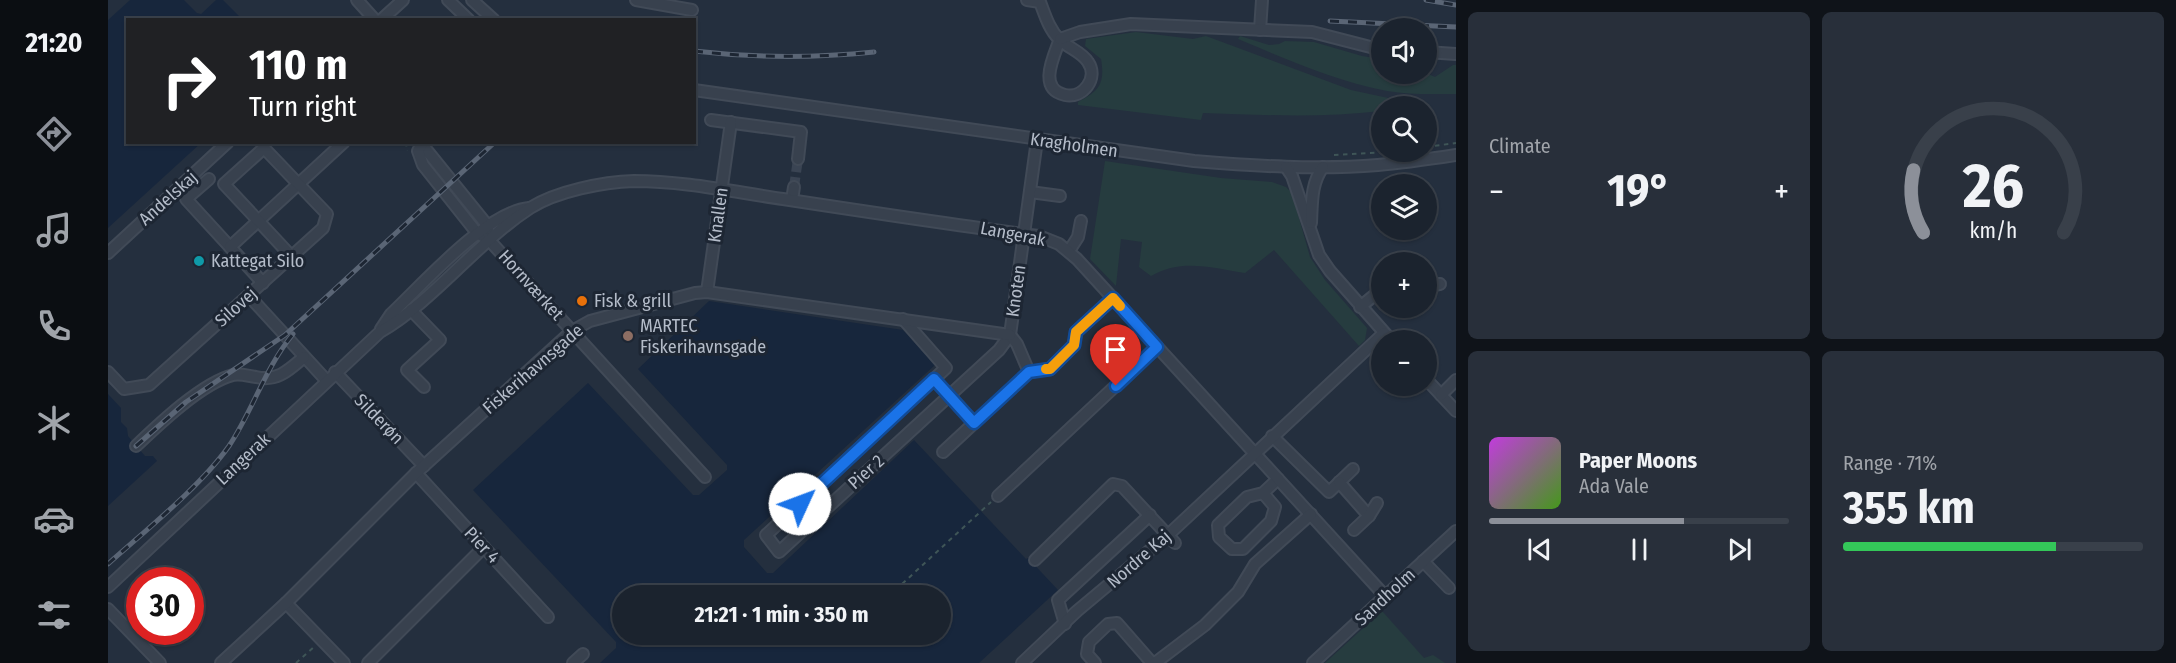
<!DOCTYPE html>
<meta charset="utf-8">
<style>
body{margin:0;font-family:"Fira Sans Condensed",sans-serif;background:#282f3a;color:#f1f3f6;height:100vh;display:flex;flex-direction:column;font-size:22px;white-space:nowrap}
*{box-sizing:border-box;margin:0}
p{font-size:20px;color:#a0a4aa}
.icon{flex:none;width:33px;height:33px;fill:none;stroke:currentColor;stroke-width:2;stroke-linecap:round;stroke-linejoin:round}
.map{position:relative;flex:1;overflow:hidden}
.details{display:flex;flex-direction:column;gap:12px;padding:12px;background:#0f1319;width:720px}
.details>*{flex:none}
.banner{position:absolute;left:18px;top:18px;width:570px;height:126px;border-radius:0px;box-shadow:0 2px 4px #0004,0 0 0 2px #39404a;background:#202124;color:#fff;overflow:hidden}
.fabs{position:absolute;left:1263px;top:18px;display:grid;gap:12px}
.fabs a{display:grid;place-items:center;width:66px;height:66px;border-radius:50%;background:#1b232e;box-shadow:0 2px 4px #0004,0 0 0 2px #39404a;font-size:30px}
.speed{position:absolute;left:18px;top:567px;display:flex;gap:12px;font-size:30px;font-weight:700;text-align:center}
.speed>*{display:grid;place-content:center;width:78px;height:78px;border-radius:50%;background:#1b232e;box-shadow:0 2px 4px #0004,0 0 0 2px #39404a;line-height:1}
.speed .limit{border:9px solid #d22;background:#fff;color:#111}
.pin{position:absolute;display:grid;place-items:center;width:51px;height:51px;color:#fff;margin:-62px -26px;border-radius:50% 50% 50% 0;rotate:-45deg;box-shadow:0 0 6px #0007}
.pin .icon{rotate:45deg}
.me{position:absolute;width:66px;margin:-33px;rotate:47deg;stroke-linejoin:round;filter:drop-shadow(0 0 4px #0008)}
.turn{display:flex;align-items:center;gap:21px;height:126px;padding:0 24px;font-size:27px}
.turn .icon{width:78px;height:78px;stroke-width:2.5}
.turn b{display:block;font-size:42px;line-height:51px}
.big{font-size:45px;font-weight:700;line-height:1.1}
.details .card{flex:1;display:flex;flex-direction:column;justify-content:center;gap:9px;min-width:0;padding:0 21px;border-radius:9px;background:#282f3a}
.details .dial{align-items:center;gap:0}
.dial svg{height:156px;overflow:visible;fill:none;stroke:#39404a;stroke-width:7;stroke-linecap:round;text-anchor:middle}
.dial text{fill:#f1f3f6;stroke:none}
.song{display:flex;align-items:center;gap:18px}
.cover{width:72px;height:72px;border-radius:9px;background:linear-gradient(135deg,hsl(290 70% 55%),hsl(100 70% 35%))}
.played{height:6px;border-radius:3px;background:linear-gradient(90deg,#8c9099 65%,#39404a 65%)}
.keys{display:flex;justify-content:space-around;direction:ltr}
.heat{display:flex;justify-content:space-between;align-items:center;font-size:33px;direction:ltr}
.charge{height:9px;border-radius:4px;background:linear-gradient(90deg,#34c759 71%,#39404a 0)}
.details .tiles{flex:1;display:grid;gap:12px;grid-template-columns:repeat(2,1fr)}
.trip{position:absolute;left:504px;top:585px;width:339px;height:60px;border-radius:30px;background:#1b232e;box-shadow:0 2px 4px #0004,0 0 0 2px #39404a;font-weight:700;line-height:60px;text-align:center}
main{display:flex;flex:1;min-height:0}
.tabs{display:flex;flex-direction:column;width:108px;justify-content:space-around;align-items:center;background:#0b0e12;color:#a0a4aa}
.tabs .icon{width:42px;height:42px}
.tabs .on{color:#8c9099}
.tabs b{font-size:27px;color:#f1f3f6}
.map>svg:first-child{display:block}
.green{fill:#263c3f}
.water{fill:#17263c;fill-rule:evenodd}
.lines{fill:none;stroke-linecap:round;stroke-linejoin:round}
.minor-tunnel{stroke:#3a4453;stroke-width:10;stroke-dasharray:10 5;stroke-linecap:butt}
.minor-casing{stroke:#414a57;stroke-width:14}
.path{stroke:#3f5557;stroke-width:2;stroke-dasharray:4.5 4.5;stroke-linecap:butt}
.minor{stroke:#38414e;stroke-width:10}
.rail-casing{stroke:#5a6575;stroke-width:5}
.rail{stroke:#1d2633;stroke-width:3;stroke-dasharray:9;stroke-linecap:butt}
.route-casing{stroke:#114b97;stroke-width:15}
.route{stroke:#1a73e8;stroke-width:10}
.slow{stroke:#f59e0b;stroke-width:10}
.culture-dot{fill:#0f9aa8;stroke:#1d2633;stroke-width:2}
.food-dot{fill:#e8710a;stroke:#1d2633;stroke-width:2}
.education-dot{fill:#8d6e63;stroke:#1d2633;stroke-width:2}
.labels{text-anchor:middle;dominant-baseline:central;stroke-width:6;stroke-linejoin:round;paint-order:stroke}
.street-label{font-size:18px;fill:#b4bcc9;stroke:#1d2633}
.poi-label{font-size:18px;fill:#b4bcc9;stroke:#1d2633;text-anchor:start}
</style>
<main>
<nav class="tabs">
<b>21:20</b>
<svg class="icon on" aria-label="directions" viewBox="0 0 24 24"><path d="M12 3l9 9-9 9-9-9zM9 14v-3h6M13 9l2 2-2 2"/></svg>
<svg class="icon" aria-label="music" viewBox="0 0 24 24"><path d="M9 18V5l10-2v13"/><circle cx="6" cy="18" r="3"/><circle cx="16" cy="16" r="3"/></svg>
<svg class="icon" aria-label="phone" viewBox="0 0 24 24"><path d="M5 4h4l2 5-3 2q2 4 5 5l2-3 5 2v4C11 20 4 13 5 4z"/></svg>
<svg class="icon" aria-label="climate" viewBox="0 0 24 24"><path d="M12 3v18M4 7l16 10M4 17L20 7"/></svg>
<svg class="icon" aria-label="car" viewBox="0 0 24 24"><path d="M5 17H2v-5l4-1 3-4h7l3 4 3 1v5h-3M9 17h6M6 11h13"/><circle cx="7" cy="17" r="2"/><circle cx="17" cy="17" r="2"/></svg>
<svg class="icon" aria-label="filters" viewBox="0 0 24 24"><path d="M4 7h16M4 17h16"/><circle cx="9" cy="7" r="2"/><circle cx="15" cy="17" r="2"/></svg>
</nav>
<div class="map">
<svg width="1348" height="663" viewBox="0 0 1348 663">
<rect width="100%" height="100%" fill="#242f3e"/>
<g class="green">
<path d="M1028 32 1085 39 1098 36 1243 90 1294 101V106H1274L1273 111C1214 118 1155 115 1095 113L1093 120 970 105V102C992 91 997 83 993 59L977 46 978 39Z"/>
<path d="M1132 36 1161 45 1171 44 1177 41 1206 42 1254 56 1273 59 1274 74H1318L1319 63H1321L1320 74 1327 77 1345 65H1348V94C1325 94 1301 95 1279 91 1227 81 1178 59 1130 39Z"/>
<path d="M997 161 1113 178 1164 182 1178 187 1184 193 1202 257 1217 280 1259 328 1257 340 1251 346 1166 250 1137 273C1105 268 1073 258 1043 276L1031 267 1034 242 1013 239 1008 286 982 259Z"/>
<path d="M1274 611 1316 658 1325 655 1337 663H1217Z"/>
</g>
<g class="water">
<path d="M22 0H76L89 13 93 14 108 0H115L134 19 20 20V142L93 143 0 228V20Z"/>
<path d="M601 301 795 330 827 365 636 540V547L659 573H665L806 440 918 559 920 558 950 590 871 663H492L508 648V642L365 490 480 383 585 495H591L619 470V465L530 369ZM514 596H832V634H514Z"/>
<path d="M0 394 13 408V422L19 428 20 436 37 456H45L49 461 0 506Z"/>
</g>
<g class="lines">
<path class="minor-tunnel" d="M686 187 690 159"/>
<g class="minor-casing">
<g id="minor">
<path d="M249 0 267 20"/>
<path d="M340 0 361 20"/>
<path d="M364 0 386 20"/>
<path d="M528 0 584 10"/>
<path d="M919 0 932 2C937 15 941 29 951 39 960 48 974 52 980 62 991 78 975 99 957 95 929 89 946 56 952 39"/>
<path d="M273 20 295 0"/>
<path d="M1152 30 1154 0"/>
<path d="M952 39 972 32 1023 24 1204 32 1274 50"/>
<path d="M1318 52 1348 54"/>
<path d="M586 90 1086 161C1147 166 1209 170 1270 165 1296 163 1322 159 1348 155"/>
<path d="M603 120 693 132 690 159"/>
<path d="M312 142 379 225 380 230"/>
<path d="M315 142 310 151 315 165 369 233 381 240 597 477"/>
<path d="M1178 167 1184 176 1211 255 1222 271 1283 340"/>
<path d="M101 179 78 199 155 283"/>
<path d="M922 192 952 196"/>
<path d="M684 200 686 187"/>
<path d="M1203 223C1204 203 1203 183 1215 167"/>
<path d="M122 247 236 142"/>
<path d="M961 251 970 237 973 221"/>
<path d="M0 253 120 142"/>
<path d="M1318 286 1332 284"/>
<path d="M599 292 623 122"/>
<path d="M141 296 218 380"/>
<path d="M1252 307 1274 289"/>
<path d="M303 310 332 340 299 370 316 387"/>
<path d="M795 319 838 368 658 535 671 552 891 350 902 335 929 140"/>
<path d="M273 329 283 314C315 284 378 212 421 208"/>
<path d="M902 335 909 344 921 372"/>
<path d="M0 372 16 389 41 385 215 228 219 214 156 148 116 184 184 257"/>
<path d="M227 372 316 466"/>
<path d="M826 379 866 423"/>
<path d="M1318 379 1348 411"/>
<path d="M1333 395 1348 380"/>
<path d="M1164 436 1221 492 1245 469"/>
<path d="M28 446C51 424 94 383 125 375 132 373 140 376 148 377 169 382 181 370 196 357"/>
<path d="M835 452 921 372 942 369 966 345 968 332 1005 298"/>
<path d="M308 473 440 617"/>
<path d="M1231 482 1261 516"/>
<path d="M1155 493 1167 507 1163 521 1135 549H1124L1111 537 1110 525 1139 497 1155 493 1170 479"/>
<path d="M890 496 1049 347"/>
<path d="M1246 530 1261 516 1269 503"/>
<path d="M927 560 1005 484 1014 486 1067 543"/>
<path d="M1315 561 1341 588"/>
<path d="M0 587 272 332C328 299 367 244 422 208 449 191 495 182 526 181 576 181 626 192 675 199 760 212 845 225 931 236L951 244 969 259 1277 596"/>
<path d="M178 603 236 663"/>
<path d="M0 609 52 663"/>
<path d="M957 624 950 600 1042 515"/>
<path d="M113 663 178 603 308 473 464 331 482 321 587 293 599 292 902 335"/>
<path d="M260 663 376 547"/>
<path d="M465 663 475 654"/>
<path d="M914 663 969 611 1060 535 1276 333"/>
<path d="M987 663 979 654 981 642 1000 624 1009 623 1044 663"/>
<path d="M1047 663 1097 625 1130 592 1147 564 1203 514"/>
<path d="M1205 663 1348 531"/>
</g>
</g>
<g class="path">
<path d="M298 142 299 151"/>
<path d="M1318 147 1348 143"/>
<path d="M1226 155 1283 152"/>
<path d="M781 596 883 502"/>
<path d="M188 663 207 646"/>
</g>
<use href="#minor" class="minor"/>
<g class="rail-casing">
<g id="rail">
<path d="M1318 0 1348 5"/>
<path d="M1222 21 1348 27"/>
<path d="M586 51C646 58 707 58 766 52"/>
<path d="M28 446 78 402 177 335 387 142"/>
<path d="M0 564C38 530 92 487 121 446 145 410 157 368 185 334"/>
</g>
</g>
<use href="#rail" class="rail"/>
</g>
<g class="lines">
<g class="route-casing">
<path id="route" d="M692 504 826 379 866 423 921 372 942 369 966 345 968 332 1005 298 1049 347 1008 386"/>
</g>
<use href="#route" class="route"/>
<path class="slow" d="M938 369H942L966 345 968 332 1005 298 1012 306"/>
</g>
<circle class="culture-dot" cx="91" cy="261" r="6"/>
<circle class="food-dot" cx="474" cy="301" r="6"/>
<circle class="education-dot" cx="520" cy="336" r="6"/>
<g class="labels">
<g class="street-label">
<text transform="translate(966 145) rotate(8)">Kragholmen</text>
<text transform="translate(60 198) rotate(-42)">Andelskaj</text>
<text transform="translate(610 215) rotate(-82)">Knallen</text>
<text transform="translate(905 234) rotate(11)">Langerak</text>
<text transform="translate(423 285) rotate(48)">Hornværket</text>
<text transform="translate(908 291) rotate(-82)">Knoten</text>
<text transform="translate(128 307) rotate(-42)">Silovej</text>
<text transform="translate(425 369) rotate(-41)">Fiskerihavnsgade</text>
<text transform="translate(271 419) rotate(46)">Silderøn</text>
<text transform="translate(135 459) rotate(-43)">Langerak</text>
<text transform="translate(758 472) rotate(-42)">Pier 2</text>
<text transform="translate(374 545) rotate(47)">Pier 4</text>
<text transform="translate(1031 559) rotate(-41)">Nordre Kaj</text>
<text transform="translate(1277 597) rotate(-43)">Sandholm</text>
</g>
<g class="poi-label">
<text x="103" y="261">Kattegat Silo</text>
<text x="486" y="301">Fisk &amp; grill</text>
<text x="532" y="326">MARTEC<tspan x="532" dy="21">Fiskerihavnsgade</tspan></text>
</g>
</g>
</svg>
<div class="fabs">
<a><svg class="icon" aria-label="sound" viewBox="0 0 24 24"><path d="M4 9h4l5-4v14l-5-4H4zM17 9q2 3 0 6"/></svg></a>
<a><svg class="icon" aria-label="search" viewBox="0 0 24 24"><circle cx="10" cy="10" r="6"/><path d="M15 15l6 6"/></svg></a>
<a><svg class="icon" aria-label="layers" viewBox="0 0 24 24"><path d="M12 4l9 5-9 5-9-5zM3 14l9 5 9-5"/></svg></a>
<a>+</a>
<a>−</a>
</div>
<div class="speed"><div class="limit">30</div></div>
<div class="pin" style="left:1008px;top:386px;background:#d93025"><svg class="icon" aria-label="arrive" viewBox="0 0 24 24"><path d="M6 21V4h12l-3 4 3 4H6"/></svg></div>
<svg class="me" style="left:692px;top:504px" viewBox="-20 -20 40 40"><circle r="19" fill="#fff"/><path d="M0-13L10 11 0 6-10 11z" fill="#1a73e8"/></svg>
<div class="trip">21:21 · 1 min · 350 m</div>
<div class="banner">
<div class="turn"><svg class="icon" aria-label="right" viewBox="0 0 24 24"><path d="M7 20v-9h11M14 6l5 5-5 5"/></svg><div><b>110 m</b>Turn right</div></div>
</div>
</div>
<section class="details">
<div class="tiles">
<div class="card"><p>Climate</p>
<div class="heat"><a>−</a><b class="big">19°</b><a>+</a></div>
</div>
<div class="card dial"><svg viewBox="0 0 100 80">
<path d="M14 69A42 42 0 1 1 86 69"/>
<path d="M14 69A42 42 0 0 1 9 37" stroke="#8c9099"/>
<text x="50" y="56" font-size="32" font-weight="700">26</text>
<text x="50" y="72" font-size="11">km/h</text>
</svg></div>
<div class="card">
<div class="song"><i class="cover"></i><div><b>Paper Moons</b><p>Ada Vale</p></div></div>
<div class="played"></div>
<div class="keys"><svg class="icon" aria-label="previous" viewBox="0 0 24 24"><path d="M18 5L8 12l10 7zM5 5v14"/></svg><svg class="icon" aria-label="pause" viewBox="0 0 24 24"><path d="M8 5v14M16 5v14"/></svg><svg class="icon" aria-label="next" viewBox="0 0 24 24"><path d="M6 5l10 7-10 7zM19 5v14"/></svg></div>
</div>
<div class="card"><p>Range · 71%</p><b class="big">355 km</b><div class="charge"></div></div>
</div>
</section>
</main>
